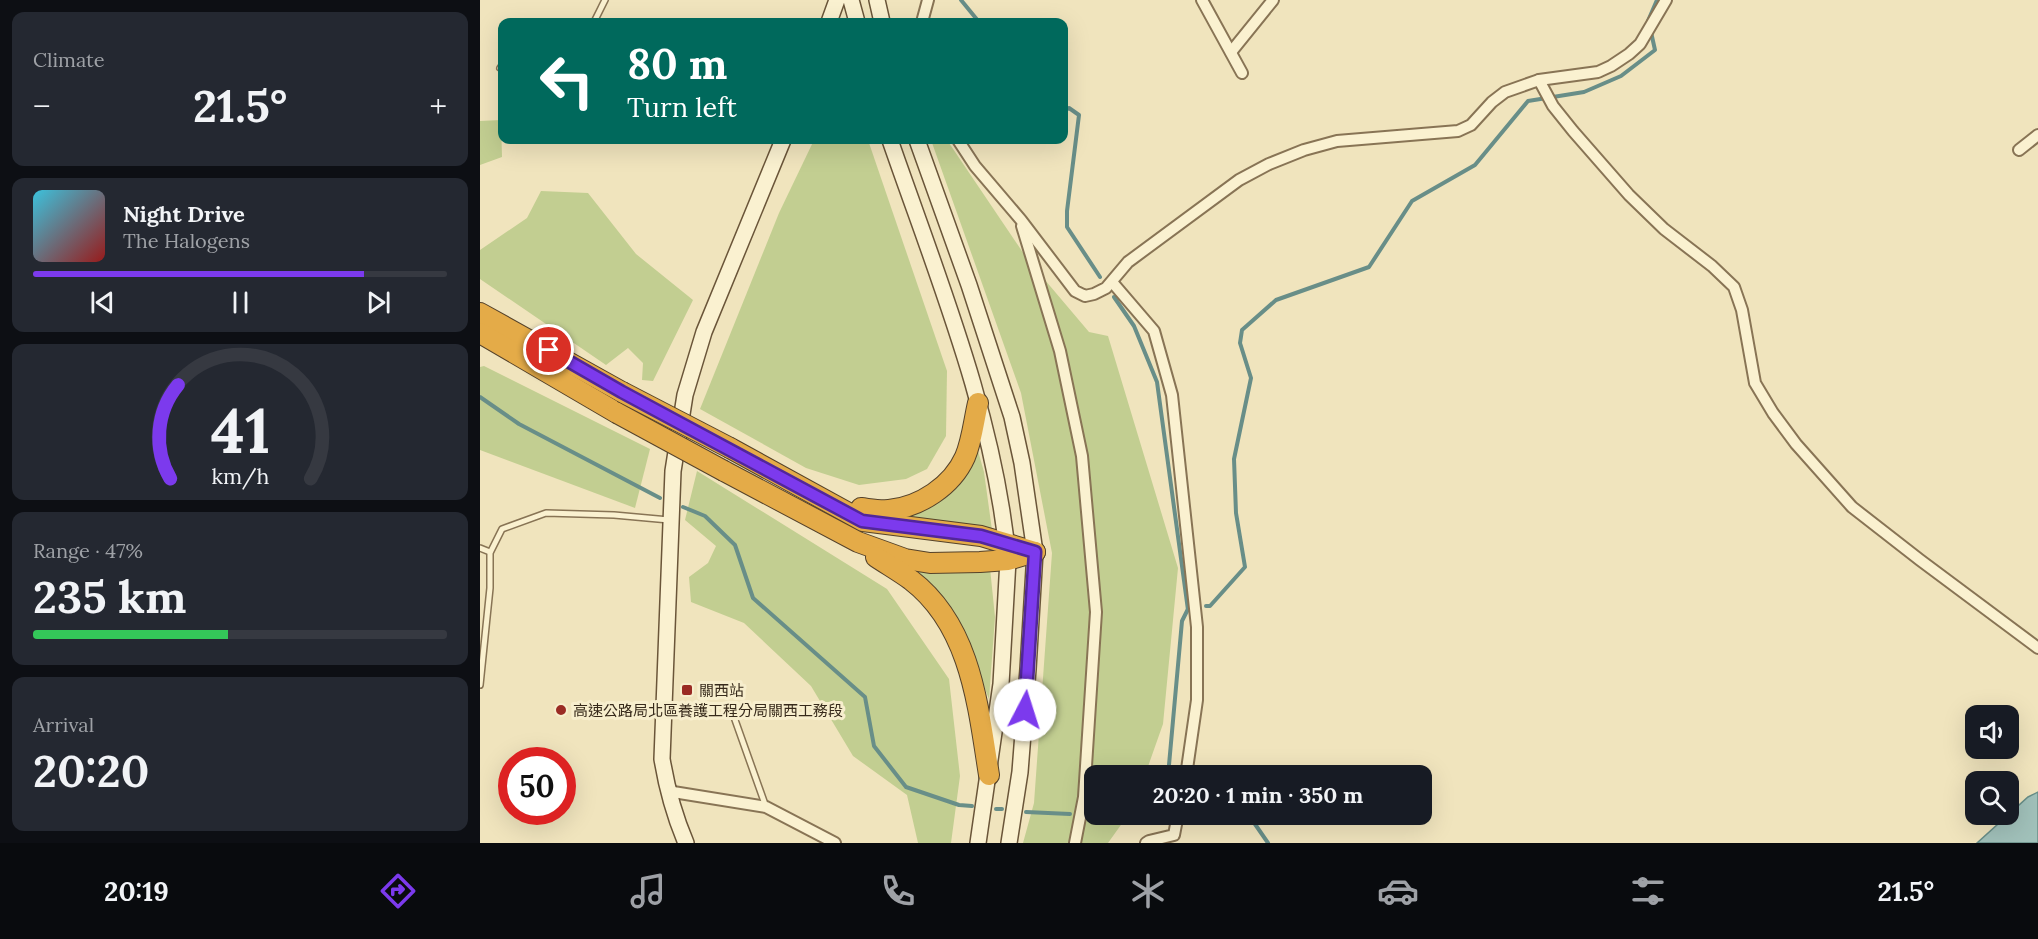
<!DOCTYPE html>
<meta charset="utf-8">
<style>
body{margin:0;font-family:Lora,"Noto Sans TC",serif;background:#242831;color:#f1f3f6;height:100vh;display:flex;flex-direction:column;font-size:22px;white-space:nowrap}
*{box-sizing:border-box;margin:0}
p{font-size:20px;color:#9ea1a6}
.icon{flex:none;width:33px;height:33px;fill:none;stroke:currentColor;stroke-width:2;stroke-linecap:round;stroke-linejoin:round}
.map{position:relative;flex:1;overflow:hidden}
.drawer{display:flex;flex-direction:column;gap:12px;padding:12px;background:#0d0f14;width:480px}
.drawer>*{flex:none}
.banner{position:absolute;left:18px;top:18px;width:570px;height:126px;border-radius:12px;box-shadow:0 6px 24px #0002;background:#00695c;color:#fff;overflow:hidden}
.buttons{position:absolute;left:1485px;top:705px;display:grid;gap:12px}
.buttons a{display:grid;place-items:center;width:54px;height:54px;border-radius:12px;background:#171b24;box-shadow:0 6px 24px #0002;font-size:30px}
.speed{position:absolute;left:18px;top:747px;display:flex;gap:12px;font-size:30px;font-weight:700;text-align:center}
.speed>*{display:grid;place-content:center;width:78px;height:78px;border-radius:50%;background:#171b24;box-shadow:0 6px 24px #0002;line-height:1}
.speed .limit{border:9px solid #d22;background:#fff;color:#111}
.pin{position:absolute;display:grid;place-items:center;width:51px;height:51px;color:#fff;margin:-26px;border:3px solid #fff;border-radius:50%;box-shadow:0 2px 6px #0007}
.me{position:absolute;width:66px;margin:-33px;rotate:5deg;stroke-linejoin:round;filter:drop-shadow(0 0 4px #0008)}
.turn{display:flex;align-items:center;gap:21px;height:126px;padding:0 30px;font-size:27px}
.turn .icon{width:78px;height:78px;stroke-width:2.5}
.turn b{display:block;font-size:42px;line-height:51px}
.big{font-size:45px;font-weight:800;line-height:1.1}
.drawer .card{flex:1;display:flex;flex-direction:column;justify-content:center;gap:9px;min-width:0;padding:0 21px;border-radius:12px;background:#242831}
.drawer .dial{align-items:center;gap:0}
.dial svg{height:156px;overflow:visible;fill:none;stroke:#363941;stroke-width:7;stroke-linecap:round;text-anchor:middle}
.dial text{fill:#f1f3f6;stroke:none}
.song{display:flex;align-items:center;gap:18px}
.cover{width:72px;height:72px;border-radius:9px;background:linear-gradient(135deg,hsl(190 70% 55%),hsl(0 70% 35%))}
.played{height:6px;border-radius:3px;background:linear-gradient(90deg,#7c3aed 80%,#363941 80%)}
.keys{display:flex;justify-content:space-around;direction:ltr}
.heat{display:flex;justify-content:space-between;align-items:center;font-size:33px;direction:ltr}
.charge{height:9px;border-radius:4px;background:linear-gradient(90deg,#34c759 47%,#363941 0)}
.trip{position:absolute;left:604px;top:765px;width:348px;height:60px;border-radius:12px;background:#171b24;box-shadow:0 6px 24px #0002;font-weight:800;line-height:60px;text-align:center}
.tabs{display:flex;height:96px;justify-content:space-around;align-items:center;background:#090b0e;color:#9ea1a6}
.tabs .icon{width:42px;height:42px}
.tabs .selected{color:#7c3aed}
.tabs b{font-size:27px;color:#f1f3f6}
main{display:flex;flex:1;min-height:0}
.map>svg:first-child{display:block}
.green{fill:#c2ce91}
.water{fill:#a1c1ba;stroke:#688e88;stroke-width:1.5}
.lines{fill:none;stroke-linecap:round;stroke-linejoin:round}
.stream{stroke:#688e88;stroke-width:4}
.lane-casing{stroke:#887455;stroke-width:8}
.street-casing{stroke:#887455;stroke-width:14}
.secondary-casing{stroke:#6a5539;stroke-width:18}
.highway-casing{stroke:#55422a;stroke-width:22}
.lane{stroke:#faf1d0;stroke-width:5}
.street{stroke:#faf1d0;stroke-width:10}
.secondary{stroke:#faf1d0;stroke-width:15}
.highway{stroke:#e4ab48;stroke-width:20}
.highway-bridge-casing{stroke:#55422a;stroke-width:22;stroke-linecap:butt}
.highway-bridge{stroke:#e4ab48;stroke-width:20}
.route-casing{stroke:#51269a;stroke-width:15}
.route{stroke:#7c3aed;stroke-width:10}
.poi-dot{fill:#9a2b23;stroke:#f7eecd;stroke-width:2}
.labels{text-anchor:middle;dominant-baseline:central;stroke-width:6;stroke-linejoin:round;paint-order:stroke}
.poi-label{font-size:15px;fill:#372a1b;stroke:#f7eecd;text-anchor:start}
</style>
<main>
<section class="drawer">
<div class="card"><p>Climate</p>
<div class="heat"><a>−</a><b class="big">21.5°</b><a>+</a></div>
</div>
<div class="card">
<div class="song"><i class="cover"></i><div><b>Night Drive</b><p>The Halogens</p></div></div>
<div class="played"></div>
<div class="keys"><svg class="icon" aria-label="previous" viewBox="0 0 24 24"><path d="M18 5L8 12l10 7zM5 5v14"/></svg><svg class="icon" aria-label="pause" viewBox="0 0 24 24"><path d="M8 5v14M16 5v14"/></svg><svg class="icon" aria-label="next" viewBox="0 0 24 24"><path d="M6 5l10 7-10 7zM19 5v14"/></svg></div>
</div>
<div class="card dial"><svg viewBox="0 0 100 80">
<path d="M14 69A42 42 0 1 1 86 69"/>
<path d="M14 69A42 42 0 0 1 18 21" stroke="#7c3aed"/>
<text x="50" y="56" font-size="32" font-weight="700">41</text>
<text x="50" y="72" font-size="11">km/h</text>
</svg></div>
<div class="card"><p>Range · 47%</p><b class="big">235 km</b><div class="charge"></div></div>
<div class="card"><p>Arrival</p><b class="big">20:20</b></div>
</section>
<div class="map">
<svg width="1558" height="843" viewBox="0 0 1558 843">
<rect width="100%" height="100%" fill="#f0e4bd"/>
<g class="green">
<path d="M21 120 22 157 0 165V121Z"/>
<path d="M334 140H388L467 371 466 436 447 469 426 479 379 485 326 468 220 409 299 213Z"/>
<path d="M451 140H467L548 260 609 332 628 336 698 568 683 724 665 775 615 776V814L648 815 628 843H543L554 803 572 553 541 393Z"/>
<path d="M61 191 108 193 156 254 213 300 173 381 162 380 163 363 148 348 126 365 0 279V250L47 218Z"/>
<path d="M4 366 170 449 155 508 0 450V367Z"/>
<path d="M498 451 504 472 512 530 399 517C454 510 474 501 498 451Z"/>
<path d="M217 471 407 589 469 679 480 776 471 843H438L427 795 373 756 331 686 264 623 211 602 209 577 228 563 236 546 205 520Z"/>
<path d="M510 568 515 617 509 699C498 670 482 630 466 604 458 591 446 579 434 569Z"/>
</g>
<path class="water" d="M1558 792V843H1497L1548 797Z"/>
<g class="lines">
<g class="stream">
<path d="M481 0 499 22"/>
<path d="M1168 21 1177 0"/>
<path d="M584 111 589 108 599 115 587 211V227L620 277"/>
<path d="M634 297 654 326 677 382 708 610"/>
<path d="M0 397 39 424 180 498"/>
<path d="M203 507 225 516 255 545 273 598 385 697 394 746 426 787 479 805 492 806"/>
<path d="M726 606H730L765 567 756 513 754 459 771 378 760 343 762 330 796 300 889 267 932 201 995 165 1048 101 1104 92 1141 76 1175 50 1171 32"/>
<path d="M688 776 702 621 708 609"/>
<path d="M516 809H522"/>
<path d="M546 812 590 814"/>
<path d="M612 814H615"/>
<path d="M664 814 685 815"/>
<path d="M768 814 788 843"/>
</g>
<g class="lane-casing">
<g id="lane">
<path d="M114 22 125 0"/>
<path d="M20 68 22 69"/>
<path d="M0 548 10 552"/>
<path d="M0 685 10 588V553L22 529 66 513 134 515 189 520"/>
<path d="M254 717 286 807"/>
</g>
</g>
<g class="street-casing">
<g id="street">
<path d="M722 0 762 73"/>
<path d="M442 22 448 0"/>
<path d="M751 52 793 0"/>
<path d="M1059 80 1073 106 1093 131 1149 195 1184 229 1232 266 1254 287 1262 310 1275 383 1293 413 1316 444 1372 507 1440 560 1558 648"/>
<path d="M478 140 495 166 541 220 595 291 605 296 614 294 626 288 648 262 759 180 789 164 824 150 857 141 978 131 991 125 1012 102 1025 92 1059 80 1118 72 1131 66 1149 54 1160 44 1186 0"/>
<path d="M1539 150 1558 135"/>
<path d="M542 226 580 351 602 456 616 612 604 797 595 843"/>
<path d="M632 282 674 331 692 395 717 627V700L706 776"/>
<path d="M187 791 286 807 355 843"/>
<path d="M666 843 669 841 694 835 698 814"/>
</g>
</g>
<g class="secondary-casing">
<g id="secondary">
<path d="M371 0 377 22"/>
<path d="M397 0 402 22"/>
<path d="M349 22 357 0"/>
<path d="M410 140C457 276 515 415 528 560L521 684 498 843"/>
<path d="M437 140 489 285 532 417 542 463 555 552 548 669 540 772 529 843"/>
<path d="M206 843C194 815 187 789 182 759L193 471 205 395 224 332 303 140"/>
</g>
</g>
<g class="highway-casing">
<g id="highway">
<path d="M0 313 142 392"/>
<path d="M0 333 137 413"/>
<path d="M250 448 383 521 501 536 555 552"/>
<path d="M244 471 378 542 425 559 450 563 500 562 528 560 555 552"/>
<path d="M381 508C390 509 400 511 409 510 440 507 472 486 485 457 492 441 494 420 498 403"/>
<path d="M396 557C408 565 420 572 431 580 491 626 498 706 509 775"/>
</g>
</g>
<use href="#lane" class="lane"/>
<use href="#street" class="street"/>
<use href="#secondary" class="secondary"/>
<use href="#highway" class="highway"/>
<g class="highway-bridge-casing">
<g id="highway-bridge">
<path d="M142 392 250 448"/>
<path d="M137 413 244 471"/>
</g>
</g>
<use href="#highway-bridge" class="highway-bridge"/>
</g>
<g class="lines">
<g class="route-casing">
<path id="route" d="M69 350 142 392 382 521 501 536 555 552 545 710"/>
</g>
<use href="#route" class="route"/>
</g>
<g class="poi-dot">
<rect x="201" y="684" width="12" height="12" rx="3"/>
<circle cx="81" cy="710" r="6"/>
</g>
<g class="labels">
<g class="poi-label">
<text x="219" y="690">關西站</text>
<text x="93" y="710">高速公路局北區養護工程分局關西工務段</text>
</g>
</g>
</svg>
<div class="buttons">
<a><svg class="icon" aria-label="sound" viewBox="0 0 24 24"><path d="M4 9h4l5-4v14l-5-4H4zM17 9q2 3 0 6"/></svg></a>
<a><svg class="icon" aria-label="search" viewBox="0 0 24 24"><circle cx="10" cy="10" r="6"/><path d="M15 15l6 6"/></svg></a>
</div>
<div class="speed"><div class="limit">50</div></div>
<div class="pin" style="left:69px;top:350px;background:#d93025"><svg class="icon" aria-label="arrive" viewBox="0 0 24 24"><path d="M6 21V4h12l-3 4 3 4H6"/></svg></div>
<svg class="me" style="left:545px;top:710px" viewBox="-20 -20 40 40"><circle r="19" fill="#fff"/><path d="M0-13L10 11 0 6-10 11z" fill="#7c3aed"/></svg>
<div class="trip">20:20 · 1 min · 350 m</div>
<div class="banner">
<div class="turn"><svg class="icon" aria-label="left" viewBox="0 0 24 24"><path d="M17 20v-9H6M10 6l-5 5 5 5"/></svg><div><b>80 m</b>Turn left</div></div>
</div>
</div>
</main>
<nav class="tabs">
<b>20:19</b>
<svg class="icon selected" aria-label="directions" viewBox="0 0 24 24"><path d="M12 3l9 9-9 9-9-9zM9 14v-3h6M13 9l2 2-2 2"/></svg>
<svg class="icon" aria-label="music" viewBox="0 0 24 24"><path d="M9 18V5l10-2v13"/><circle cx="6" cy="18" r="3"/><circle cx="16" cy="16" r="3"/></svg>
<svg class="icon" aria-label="phone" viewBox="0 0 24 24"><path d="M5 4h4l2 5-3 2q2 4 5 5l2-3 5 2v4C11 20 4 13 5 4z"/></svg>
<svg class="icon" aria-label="climate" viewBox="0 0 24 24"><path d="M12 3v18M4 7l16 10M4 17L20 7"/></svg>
<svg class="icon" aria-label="car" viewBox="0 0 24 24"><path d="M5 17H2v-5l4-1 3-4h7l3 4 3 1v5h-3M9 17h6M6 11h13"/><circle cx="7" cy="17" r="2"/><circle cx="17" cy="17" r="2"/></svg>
<svg class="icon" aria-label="filters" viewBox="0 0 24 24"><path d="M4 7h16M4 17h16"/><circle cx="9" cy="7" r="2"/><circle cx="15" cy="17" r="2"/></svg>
<b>21.5°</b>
</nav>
